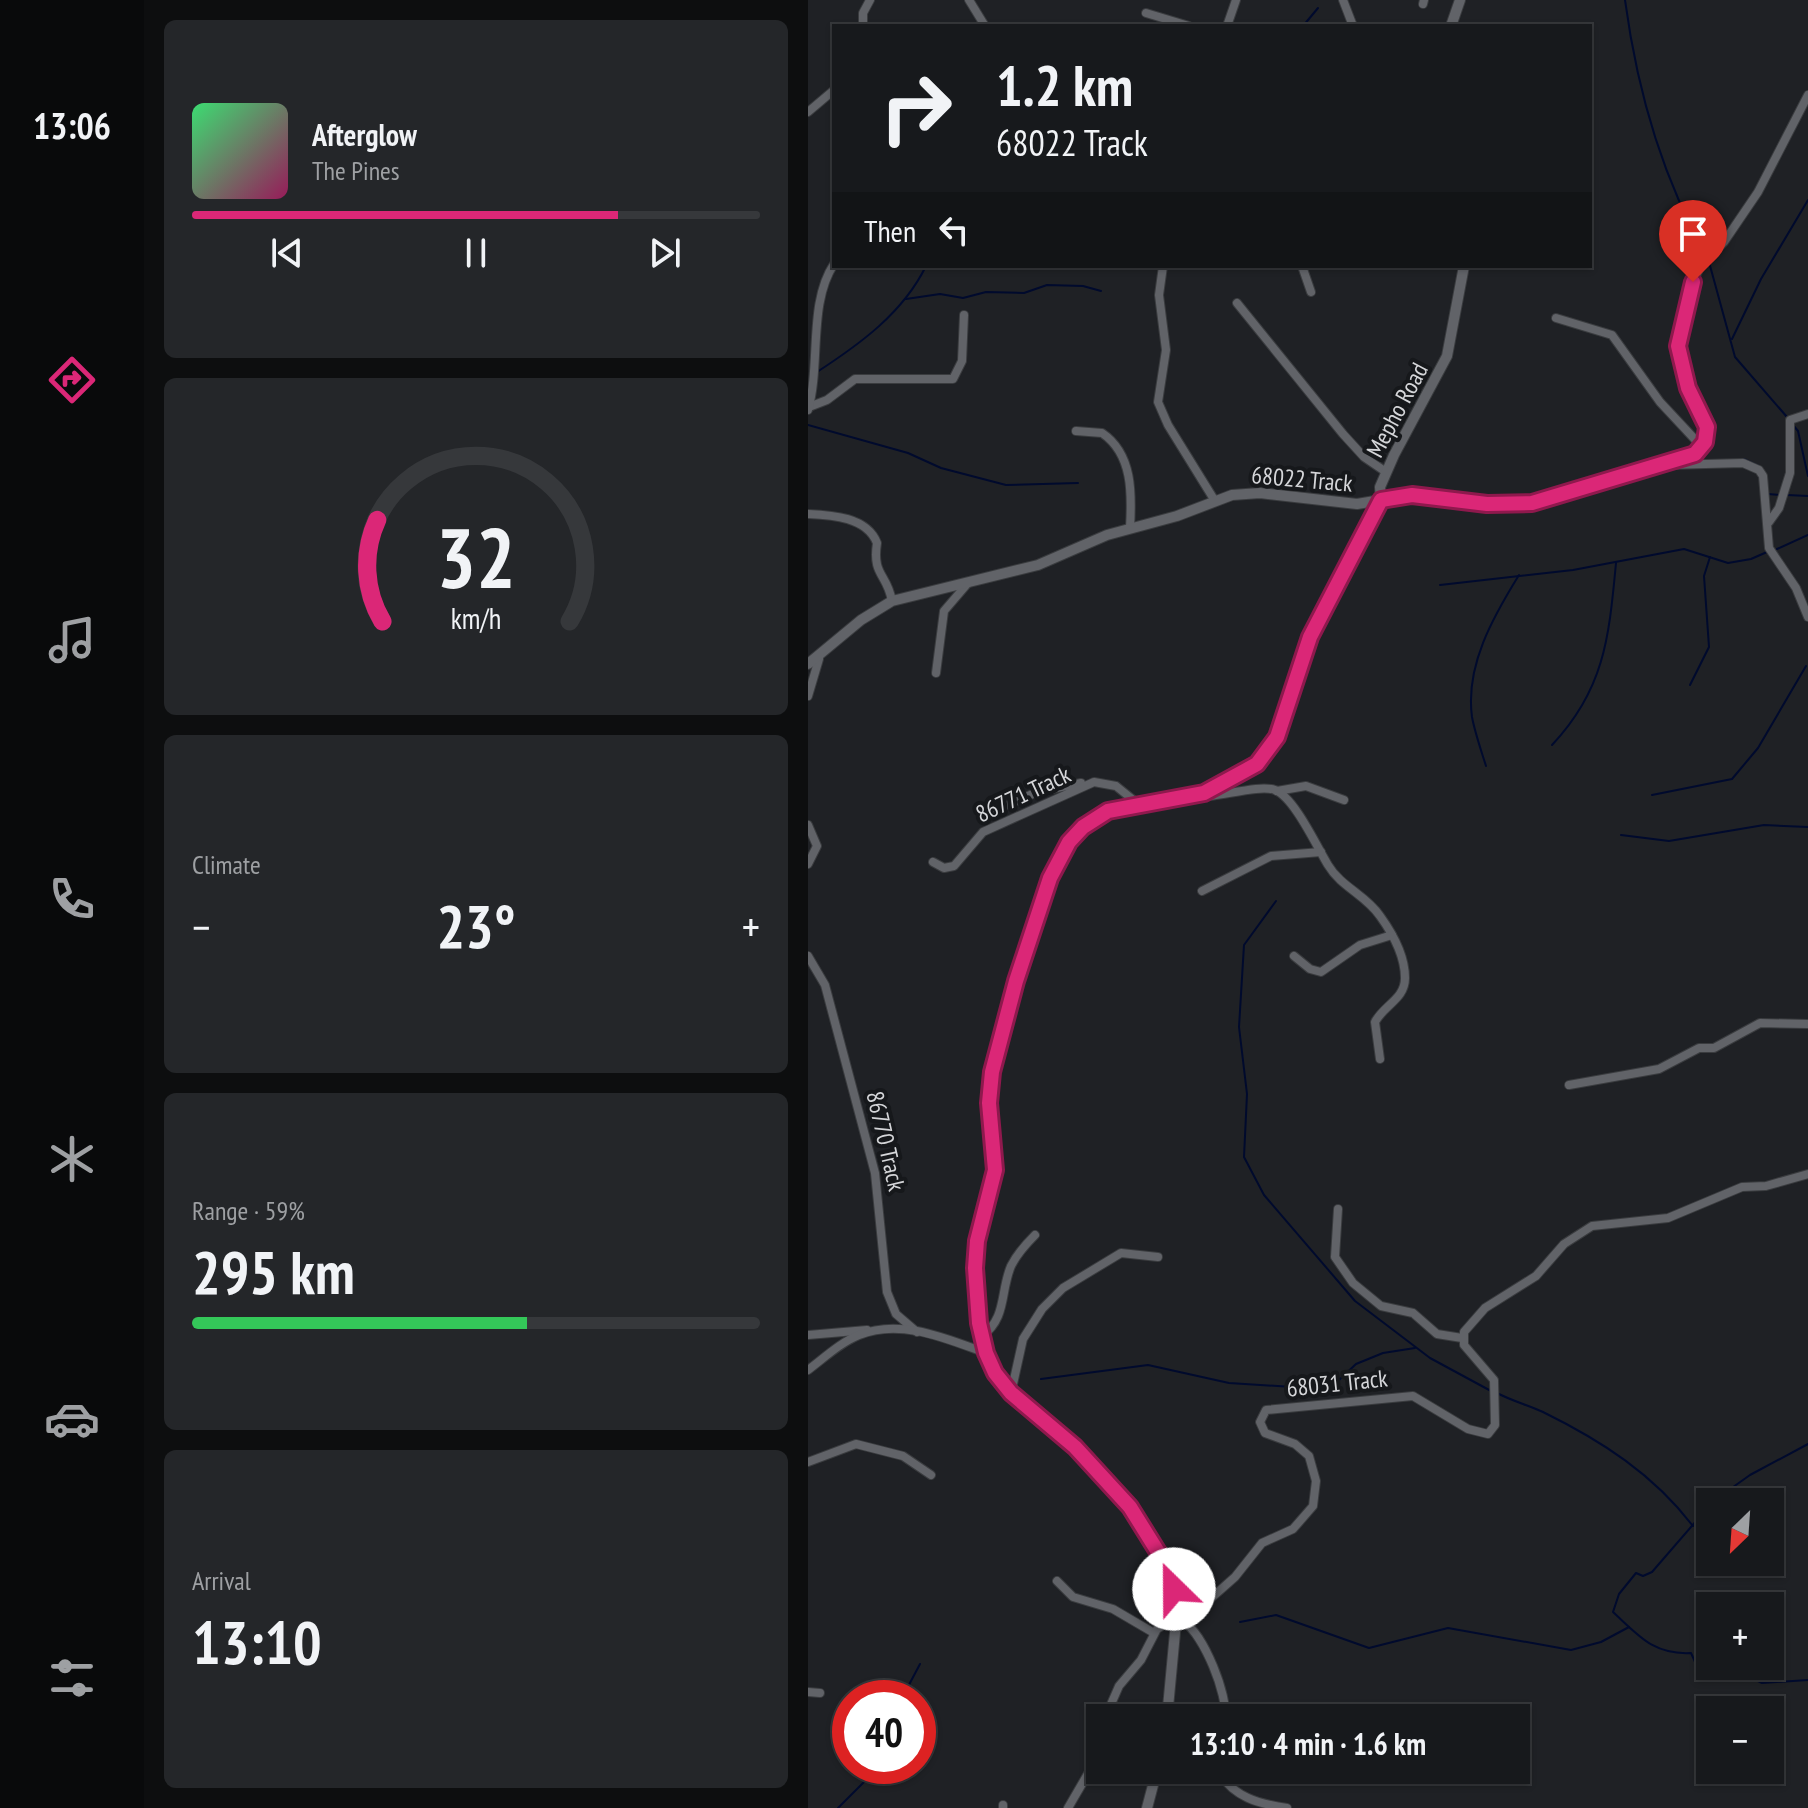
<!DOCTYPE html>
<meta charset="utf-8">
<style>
body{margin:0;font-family:"PT Sans Narrow",sans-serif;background:#242629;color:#f1f3f6;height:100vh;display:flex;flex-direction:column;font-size:30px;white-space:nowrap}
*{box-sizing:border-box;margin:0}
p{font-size:26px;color:#9ea0a3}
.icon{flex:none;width:44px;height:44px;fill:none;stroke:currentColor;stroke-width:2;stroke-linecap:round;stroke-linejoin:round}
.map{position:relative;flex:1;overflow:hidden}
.panel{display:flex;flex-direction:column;gap:20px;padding:20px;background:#0d0e0f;width:664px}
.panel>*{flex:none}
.top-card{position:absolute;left:24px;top:24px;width:760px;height:244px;border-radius:0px;box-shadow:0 2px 6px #0004,0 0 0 2px #36383b;background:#17191c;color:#f1f3f6;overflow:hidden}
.needle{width:52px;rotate:205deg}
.fabs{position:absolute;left:888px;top:1488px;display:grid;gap:16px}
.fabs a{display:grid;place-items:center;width:88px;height:88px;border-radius:0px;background:#17191c;box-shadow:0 2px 6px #0004,0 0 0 2px #36383b;font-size:40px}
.speed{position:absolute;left:24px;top:1680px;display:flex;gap:16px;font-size:40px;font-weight:700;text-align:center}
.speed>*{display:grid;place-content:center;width:104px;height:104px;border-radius:50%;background:#17191c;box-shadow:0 2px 6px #0004,0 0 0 2px #36383b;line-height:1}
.speed .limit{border:12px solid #d22;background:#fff;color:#111}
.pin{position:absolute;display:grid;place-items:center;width:68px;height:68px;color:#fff;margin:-82px -34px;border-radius:50% 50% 50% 0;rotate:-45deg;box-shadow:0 0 8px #0007}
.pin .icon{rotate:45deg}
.me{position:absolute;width:88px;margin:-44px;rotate:337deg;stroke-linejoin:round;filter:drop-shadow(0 0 6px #0008)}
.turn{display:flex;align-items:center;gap:28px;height:168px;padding:0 32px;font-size:36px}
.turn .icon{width:104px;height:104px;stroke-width:2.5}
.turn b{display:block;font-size:56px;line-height:68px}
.then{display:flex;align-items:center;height:76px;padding:0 32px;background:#0003;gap:16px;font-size:30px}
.big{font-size:60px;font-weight:600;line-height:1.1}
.panel .widget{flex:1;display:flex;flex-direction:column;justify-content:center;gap:12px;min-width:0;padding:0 28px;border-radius:12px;background:#242629}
.panel .dial{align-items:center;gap:0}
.dial svg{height:208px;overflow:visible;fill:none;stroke:#36383b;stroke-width:7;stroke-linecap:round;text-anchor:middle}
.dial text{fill:#f1f3f6;stroke:none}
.song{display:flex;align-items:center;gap:24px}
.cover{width:96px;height:96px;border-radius:12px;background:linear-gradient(135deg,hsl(140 70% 55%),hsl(330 70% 35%))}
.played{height:8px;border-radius:4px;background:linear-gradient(90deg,#db2777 75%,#36383b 75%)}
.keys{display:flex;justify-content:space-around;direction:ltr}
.heat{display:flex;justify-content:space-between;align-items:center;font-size:44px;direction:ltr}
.charge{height:12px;border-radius:6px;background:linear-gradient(90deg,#34c759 59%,#36383b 0)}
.trip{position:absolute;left:278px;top:1704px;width:444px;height:80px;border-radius:0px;background:#17191c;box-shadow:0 2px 6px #0004,0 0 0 2px #36383b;font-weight:600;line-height:80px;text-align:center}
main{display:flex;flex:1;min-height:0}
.dock{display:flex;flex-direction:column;width:144px;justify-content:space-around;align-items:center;background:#090a0b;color:#9ea0a3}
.dock .icon{width:56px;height:56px}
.dock .selected{color:#db2777}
.dock b{font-size:36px;color:#f1f3f6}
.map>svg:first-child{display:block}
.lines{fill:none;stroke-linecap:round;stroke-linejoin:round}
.stream{stroke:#000a2d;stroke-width:2}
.minor-casing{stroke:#3a3c3f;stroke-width:10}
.tertiary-casing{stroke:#3a3c3f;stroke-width:12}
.minor{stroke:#616368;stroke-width:8}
.tertiary{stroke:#616368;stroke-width:10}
.route-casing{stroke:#8e194d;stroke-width:20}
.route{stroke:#db2777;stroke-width:14}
.labels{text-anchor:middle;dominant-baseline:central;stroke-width:8;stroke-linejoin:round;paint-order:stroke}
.street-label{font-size:24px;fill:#d5d6d9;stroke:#16181b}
</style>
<main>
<nav class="dock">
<b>13:06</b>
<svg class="icon selected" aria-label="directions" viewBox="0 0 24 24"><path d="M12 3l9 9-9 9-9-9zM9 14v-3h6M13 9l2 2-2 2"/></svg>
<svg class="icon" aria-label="music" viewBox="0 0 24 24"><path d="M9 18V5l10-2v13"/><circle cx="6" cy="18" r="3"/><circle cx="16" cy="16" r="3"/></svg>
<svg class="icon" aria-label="phone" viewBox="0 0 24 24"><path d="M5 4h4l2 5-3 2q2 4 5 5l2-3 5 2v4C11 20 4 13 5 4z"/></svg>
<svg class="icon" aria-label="climate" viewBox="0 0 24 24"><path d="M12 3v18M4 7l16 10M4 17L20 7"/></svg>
<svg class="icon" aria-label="car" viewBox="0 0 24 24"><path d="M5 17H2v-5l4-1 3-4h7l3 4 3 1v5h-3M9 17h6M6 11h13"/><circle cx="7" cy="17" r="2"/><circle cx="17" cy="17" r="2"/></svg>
<svg class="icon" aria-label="filters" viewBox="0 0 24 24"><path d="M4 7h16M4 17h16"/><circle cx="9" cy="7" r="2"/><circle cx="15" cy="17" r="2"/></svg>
</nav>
<section class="panel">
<div class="widget">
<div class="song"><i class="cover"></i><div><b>Afterglow</b><p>The Pines</p></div></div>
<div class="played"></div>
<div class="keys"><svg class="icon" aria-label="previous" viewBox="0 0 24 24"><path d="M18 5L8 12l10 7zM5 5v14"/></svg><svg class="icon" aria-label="pause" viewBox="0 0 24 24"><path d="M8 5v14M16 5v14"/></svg><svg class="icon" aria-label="next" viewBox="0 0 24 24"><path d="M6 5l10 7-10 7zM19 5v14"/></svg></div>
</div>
<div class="widget dial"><svg viewBox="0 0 100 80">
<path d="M14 69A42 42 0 1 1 86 69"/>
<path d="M14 69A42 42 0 0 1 12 30" stroke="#db2777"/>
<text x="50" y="56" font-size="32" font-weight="700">32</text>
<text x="50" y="72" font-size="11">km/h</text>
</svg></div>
<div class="widget"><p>Climate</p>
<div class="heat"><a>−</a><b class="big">23°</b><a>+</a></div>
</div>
<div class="widget"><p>Range · 59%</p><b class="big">295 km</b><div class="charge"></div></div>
<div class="widget"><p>Arrival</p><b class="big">13:10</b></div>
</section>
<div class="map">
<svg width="1000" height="1808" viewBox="0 0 1000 1808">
<rect width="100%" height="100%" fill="#1f2125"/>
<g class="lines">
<g class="stream">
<path d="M817 0C829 89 854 178 899 256"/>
<path d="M495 26 510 8"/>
<path d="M901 262 927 357 979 417"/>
<path d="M98 299 132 294 155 298 178 292 216 293 239 285 275 286 293 291"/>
<path d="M924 339 953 279 1000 200"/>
<path d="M9 372C52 344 95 313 118 266"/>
<path d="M0 425 100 453 133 468 198 485 270 483"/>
<path d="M985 425 990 431 1000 476"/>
<path d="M936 459 951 466"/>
<path d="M960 494 973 495"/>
<path d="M979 495 1000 496"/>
<path d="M969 549 1000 535"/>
<path d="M632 585 765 570 876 549 920 563 943 559 959 552"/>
<path d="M882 685 901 647 896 576 902 557"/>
<path d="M744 745C797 689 801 636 808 563"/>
<path d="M678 766C673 750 667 733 664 717 657 666 685 617 711 575"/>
<path d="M844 795 924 779 950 748 998 666"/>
<path d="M813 835 861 841 956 825 1000 827"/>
<path d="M468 901 436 945 431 1027 439 1094 436 1157 456 1195 547 1301 622 1358 683 1391"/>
<path d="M233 1379 340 1365 421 1383 500 1388 529 1382 548 1364 575 1353 607 1348"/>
<path d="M689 1393C704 1401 720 1405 735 1412 794 1441 845 1474 885 1526"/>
<path d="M904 1502 942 1475 1000 1444"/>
<path d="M902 1505 844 1572 835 1576 828 1573 811 1594 805 1612C832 1637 846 1655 883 1653L888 1664 922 1673 927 1679 942 1677 954 1683 1000 1680"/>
<path d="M432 1622 468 1615 561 1648 640 1628 763 1650 793 1642 821 1627"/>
<path d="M94 1698 112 1664"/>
<path d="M30 1808 72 1766"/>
</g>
<g class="minor-casing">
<g id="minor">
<path d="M161 0 177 26"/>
<path d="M535 0 545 26"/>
<path d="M615 4 616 0"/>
<path d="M338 13 381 26"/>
<path d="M55 26V13L62 0"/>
<path d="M419 26 428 0"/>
<path d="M0 112 26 90"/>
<path d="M355 266 351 295 358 350 350 402 360 425 407 501"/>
<path d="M494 266 503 292"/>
<path d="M429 303 535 434 556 457 578 472"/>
<path d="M748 318 804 335 852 402 894 447"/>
<path d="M1 407 19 400 47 379H145L154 361 156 315"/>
<path d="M0 410C13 364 0 303 26 264"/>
<path d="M268 431 294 433C325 454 324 494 322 528"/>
<path d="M865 464 887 454 899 435 880 388 870 346 885 282 893 265 916 242 950 192 1000 95"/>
<path d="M573 500 604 495 679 504 724 503 860 465 935 463 951 470 955 476 961 548 988 588 1000 617"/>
<path d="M0 514C24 515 59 517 69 543 64 576 79 573 84 601"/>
<path d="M961 522 971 508 982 473V420L1000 414"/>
<path d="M128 673 136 611 160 583"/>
<path d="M0 696 11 659"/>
<path d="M469 791 498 786 536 800"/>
<path d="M388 797C409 798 451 784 467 790 486 797 509 847 520 865 533 887 558 895 572 916 585 934 597 955 597 978 597 999 576 1005 567 1022L572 1059"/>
<path d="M186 811 229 792 273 783"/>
<path d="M0 825 9 846 0 864"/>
<path d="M125 862 136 868 146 866 175 832 286 782 308 786 329 803"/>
<path d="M394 891 463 856 513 852"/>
<path d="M0 956 17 985 67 1173 79 1292 88 1314 109 1332"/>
<path d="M486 956 502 969 513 972 552 945 584 935"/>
<path d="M761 1085 851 1069 891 1048H906L952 1023 1000 1024"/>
<path d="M530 1209 527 1257 545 1283 573 1306 605 1313 629 1334 654 1338"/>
<path d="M0 1335 59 1330"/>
<path d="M174 1336C199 1318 192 1292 203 1266 209 1254 218 1244 227 1235"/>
<path d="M0 1370C16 1358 33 1342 51 1335 93 1318 139 1339 178 1353"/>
<path d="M203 1393 215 1339 234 1309 255 1288 313 1253 350 1257"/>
<path d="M0 1462 48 1444 95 1456 123 1475"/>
<path d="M249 1581 265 1597 305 1609 346 1633"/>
<path d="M376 1622C396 1635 420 1695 417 1718"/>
<path d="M0 1692 12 1693"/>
<path d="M297 1718 311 1686 333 1660 349 1629 359 1623 376 1622 427 1577 454 1543 485 1529 505 1506 508 1481 501 1456 487 1444 457 1433 452 1422 458 1410 605 1396 660 1429 680 1434 687 1425 686 1380 656 1345V1332L677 1308 728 1276 756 1244 784 1226 860 1218 934 1187 958 1186 1000 1174"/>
<path d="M410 1770C424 1797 451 1804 479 1808"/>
<path d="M195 1808V1805"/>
<path d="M260 1808 285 1765 292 1732"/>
</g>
</g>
<g class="tertiary-casing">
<g id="tertiary">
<path d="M643 26 652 0"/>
<path d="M0 664 53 620 84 601 230 565 299 535 369 516 424 495 452 493 549 504 573 500"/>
<path d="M359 1718 368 1622 361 1573 322 1507 267 1447 203 1393 187 1373 178 1353 171 1323 167 1268 169 1241 187 1170 181 1103 184 1072 208 981 242 878 261 842 275 827 300 811 396 793 449 764 461 750 477 715 502 637 557 535 573 500 572 487 586 455 639 356 656 266"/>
<path d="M339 1808 349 1770"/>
</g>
</g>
<use href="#minor" class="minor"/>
<use href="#tertiary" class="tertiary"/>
</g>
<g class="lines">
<g class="route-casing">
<path id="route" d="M366 1589 350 1552 322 1507 267 1447 203 1393 187 1373 178 1353 171 1323 167 1268 169 1241 187 1170 181 1103 184 1072 208 981 242 878 261 842 275 827 300 811 396 793 449 764 469 737 502 637 573 500 604 495 679 504 724 503 887 454 897 442 899 427 880 388 870 346 885 282"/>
</g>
<use href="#route" class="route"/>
</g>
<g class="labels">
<g class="street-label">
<text transform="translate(589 410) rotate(-62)">Mepho Road</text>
<text transform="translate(494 479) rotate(5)">68022 Track</text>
<text transform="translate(215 794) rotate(-25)">86771 Track</text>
<text transform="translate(78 1141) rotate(77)">86770 Track</text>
<text transform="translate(529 1383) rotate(-6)">68031 Track</text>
</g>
</g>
</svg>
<div class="fabs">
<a><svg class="needle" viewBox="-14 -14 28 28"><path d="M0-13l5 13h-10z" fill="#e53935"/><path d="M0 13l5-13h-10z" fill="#9ea0a3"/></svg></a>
<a>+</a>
<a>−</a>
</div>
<div class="speed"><div class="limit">40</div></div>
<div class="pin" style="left:885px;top:282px;background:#d93025"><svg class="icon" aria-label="arrive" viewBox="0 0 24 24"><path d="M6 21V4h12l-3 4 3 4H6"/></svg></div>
<svg class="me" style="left:366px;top:1589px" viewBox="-20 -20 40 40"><circle r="19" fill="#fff"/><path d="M0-13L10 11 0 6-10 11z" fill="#db2777"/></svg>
<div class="trip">13:10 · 4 min · 1.6 km</div>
<div class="top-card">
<div class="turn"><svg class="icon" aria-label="right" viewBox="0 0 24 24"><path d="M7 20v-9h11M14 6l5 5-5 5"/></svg><div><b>1.2 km</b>68022 Track</div></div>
<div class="then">Then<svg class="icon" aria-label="left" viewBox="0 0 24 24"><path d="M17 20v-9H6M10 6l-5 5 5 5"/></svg></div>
</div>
</div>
</main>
